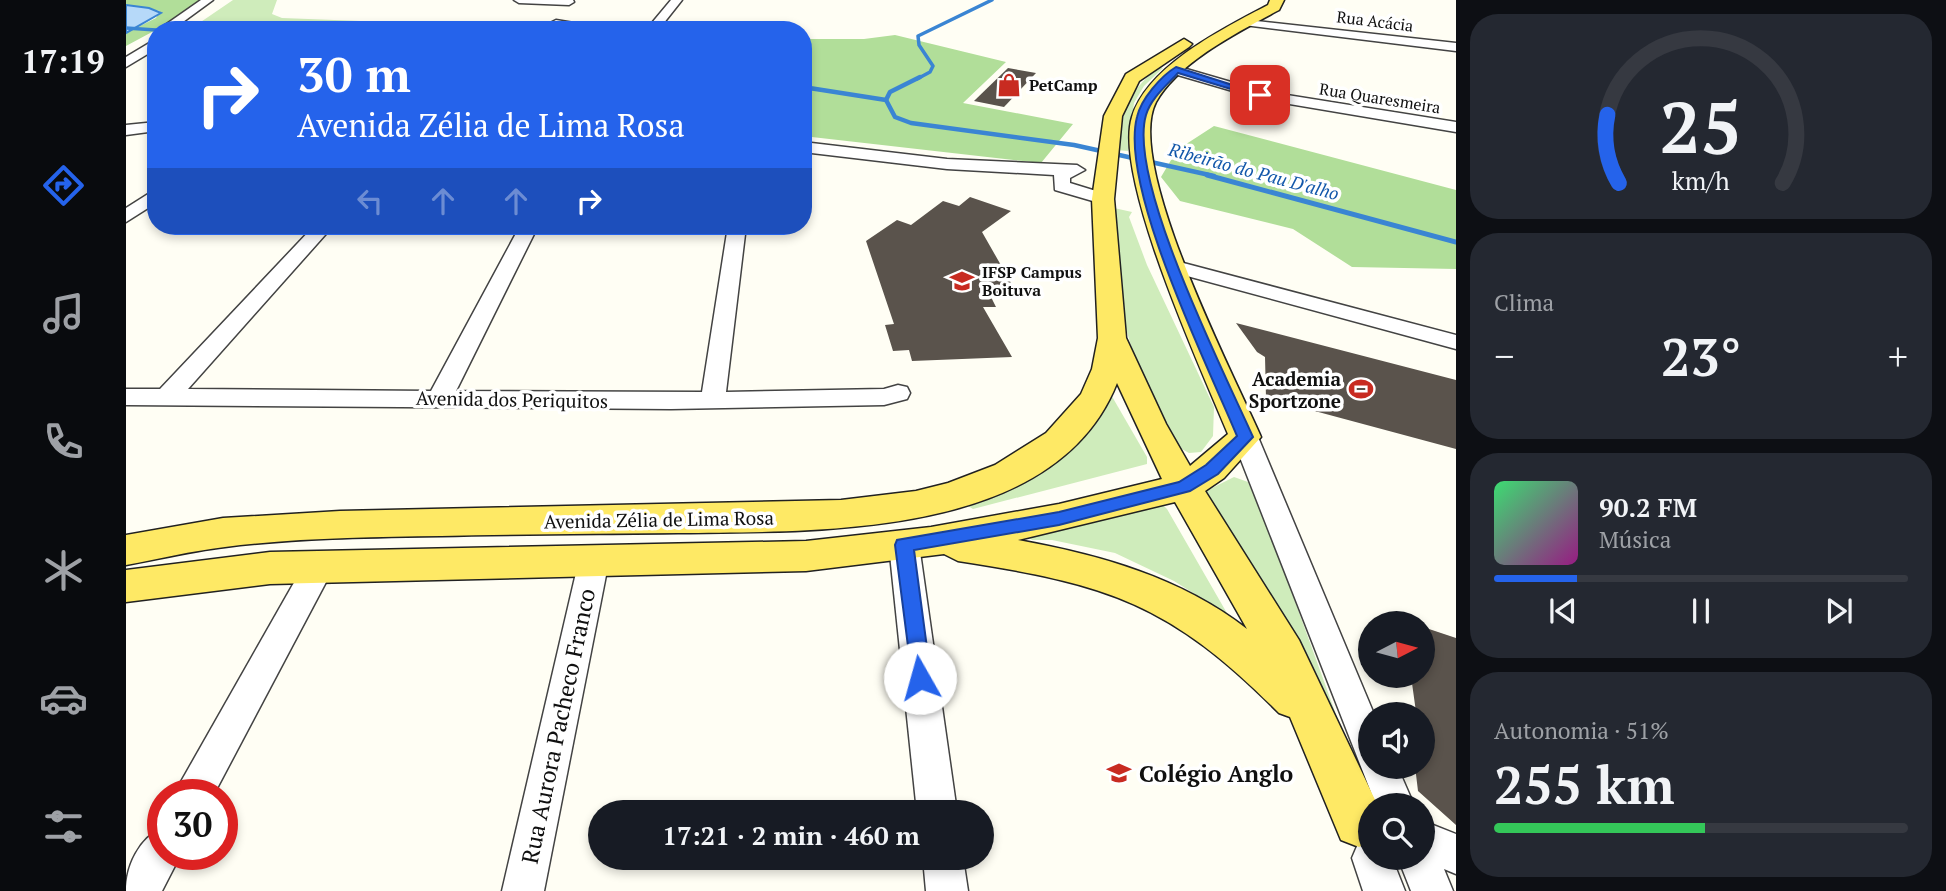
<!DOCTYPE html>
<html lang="pt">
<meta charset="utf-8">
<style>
body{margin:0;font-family:"PT Serif",serif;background:#242831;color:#f1f3f6;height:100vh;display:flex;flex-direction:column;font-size:26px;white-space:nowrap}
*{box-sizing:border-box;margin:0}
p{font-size:23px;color:#9ea1a6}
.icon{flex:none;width:38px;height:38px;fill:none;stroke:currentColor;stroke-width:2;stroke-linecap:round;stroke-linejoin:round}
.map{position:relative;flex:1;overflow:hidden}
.side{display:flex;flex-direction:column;gap:14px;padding:14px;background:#0d0f14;width:490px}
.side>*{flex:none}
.banner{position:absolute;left:21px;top:21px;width:665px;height:214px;border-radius:28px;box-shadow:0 4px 10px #0003;background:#2563eb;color:#fff;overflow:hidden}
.needle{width:46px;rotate:84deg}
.controls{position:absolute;left:1232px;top:611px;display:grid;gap:14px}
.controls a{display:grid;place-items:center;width:77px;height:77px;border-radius:50%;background:#171b24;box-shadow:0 4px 10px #0003;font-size:35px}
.speed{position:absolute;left:21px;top:779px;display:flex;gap:14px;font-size:35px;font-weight:700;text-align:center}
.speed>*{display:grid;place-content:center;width:91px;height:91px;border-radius:50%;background:#171b24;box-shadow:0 4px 10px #0003;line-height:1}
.speed .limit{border:10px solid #d22;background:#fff;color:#111}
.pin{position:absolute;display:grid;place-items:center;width:60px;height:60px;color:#fff;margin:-30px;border-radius:14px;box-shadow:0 4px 10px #0006}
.me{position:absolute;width:77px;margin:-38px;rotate:353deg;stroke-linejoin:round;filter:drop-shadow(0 0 5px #0008)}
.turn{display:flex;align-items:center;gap:24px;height:147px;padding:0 35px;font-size:32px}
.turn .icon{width:91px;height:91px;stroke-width:2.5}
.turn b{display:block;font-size:49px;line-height:60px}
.lanes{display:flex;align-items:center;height:66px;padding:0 35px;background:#0003;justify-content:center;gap:35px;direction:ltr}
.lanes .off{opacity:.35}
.big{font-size:52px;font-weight:600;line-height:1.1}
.side .widget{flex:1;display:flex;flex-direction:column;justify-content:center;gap:10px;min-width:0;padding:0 24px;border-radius:28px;background:#242831}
.side .dial{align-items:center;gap:0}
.dial svg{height:182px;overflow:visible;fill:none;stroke:#363941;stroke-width:7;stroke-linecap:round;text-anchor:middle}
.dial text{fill:#f1f3f6;stroke:none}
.song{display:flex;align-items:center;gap:21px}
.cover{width:84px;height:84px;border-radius:10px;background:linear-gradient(135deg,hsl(140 70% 55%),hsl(310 70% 35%))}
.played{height:7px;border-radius:4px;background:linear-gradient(90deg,#2563eb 20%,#363941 20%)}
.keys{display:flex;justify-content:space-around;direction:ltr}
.heat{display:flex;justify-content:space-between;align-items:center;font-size:38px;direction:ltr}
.charge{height:10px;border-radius:5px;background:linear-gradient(90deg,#34c759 51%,#363941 0)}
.trip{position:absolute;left:462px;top:800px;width:406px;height:70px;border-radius:35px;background:#171b24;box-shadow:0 4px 10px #0003;font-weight:600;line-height:70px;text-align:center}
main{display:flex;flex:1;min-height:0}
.dock{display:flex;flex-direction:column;width:126px;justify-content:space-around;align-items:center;background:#090b0e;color:#9ea1a6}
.dock .icon{width:49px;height:49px}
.dock .active{color:#2563eb}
.dock b{font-size:32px;color:#f1f3f6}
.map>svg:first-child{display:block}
.green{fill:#cfecbb}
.forest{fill:#b1de99}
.water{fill:#b6d9f9;stroke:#3a85d3;stroke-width:2}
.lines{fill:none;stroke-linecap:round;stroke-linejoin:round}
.stream-far2{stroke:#3a85d3;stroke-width:3.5}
.stream-far1{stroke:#3a85d3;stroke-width:4.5}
.stream{stroke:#3a85d3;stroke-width:5}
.building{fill:#5a534c}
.minor-casing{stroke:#434343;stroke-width:3}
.major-casing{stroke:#212121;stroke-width:3}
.minor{fill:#fff;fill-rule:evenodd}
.major{fill:#fee965;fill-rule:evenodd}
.route{fill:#2563eb;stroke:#184099;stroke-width:2}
.labels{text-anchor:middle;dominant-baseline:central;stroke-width:7;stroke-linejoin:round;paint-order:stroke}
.far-street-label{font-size:16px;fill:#101010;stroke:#fff}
.far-poi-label{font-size:16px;font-weight:bold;fill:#101010;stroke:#fff;text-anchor:start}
.far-water-label{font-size:18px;font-style:italic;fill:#1257aa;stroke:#fff}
.poi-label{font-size:19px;font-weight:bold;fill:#101010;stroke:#fff;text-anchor:end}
.street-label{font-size:19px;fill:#101010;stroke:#fff}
.near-street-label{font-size:23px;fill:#101010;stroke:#fff}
.near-poi-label{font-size:23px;font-weight:bold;fill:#101010;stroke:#fff;text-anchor:start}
</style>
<main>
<nav class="dock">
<b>17:19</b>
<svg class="icon active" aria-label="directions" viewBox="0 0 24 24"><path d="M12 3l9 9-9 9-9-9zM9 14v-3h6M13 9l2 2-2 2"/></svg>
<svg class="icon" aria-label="music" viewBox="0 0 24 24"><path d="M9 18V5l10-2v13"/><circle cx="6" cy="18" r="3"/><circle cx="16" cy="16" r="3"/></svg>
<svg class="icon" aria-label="phone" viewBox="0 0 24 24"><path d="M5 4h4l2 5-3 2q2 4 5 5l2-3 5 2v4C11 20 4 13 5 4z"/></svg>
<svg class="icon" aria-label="climate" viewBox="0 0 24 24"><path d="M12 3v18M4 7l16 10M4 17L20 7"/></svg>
<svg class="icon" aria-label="car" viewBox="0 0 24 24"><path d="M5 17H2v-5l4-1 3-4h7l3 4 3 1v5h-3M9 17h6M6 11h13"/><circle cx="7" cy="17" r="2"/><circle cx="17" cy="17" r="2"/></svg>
<svg class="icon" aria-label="filters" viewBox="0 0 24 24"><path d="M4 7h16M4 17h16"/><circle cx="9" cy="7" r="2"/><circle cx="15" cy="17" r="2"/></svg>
</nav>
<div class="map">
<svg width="1330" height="891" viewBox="0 0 1330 891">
<rect width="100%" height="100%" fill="#fffef4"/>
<g class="green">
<path d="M107 0H151L146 14 156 18 366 26 393 30H63Z"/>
<path d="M1032 67 1037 68 1018 86 1008 103 1002 151 989 150C998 107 999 97 1032 67Z"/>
<path d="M988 208 1006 212 1003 217 1021 265 1088 407 1087 436 1075 452 1063 453 1054 448 1015 380 989 291Z"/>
<path d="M984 393 1021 457V464L847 509 842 506V502Z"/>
<path d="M1108 477 1122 482 1142 527 1228 764 1078 492Z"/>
<path d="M1034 502 1041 509 1102 615 1048 581 989 553 926 540H906L901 536Z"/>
</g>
<g class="forest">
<path d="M0 0H75L52 18 0 46V33L30 18 34 11 0 5Z"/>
<path d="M769 35 880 62 837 103 947 124 915 163 677 136V39H738Z"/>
<path d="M1088 126 1330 190V269L1226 267 1167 229 1054 201 1035 177 1051 150Z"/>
</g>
<path class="water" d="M0 5 23 8 35 13 0 33Z"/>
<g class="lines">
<g class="stream-far2">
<path d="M0 28 30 30"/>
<path d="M791 79 804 72 807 66 793 45 792 36 866 0"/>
</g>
<g class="stream-far1">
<path d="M677 87 760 100"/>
<path d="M760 100 769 117 785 123 948 145 1088 176"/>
<path d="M760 100 764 92 794 77"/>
</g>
<path class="stream" d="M1081 175 1330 242"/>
</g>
<g class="building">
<path d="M882 68 910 73 878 107 848 101Z"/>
<path d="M844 197 885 211 856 232 892 295 865 297 870 307H857L886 357 786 361 783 350 767 351 759 325 768 324 740 241 771 220 785 225 817 201 833 206Z"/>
<path d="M1110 323 1330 380V449L1140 398 1139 357 1131 352Z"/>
<path d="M1297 627 1330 638V825L1292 791 1289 766H1297V714L1290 712 1285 676H1297Z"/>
</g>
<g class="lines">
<g class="minor-casing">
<g id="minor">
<path d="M75 0H87L46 30H32Z"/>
<path d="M388 0H447L448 2 443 5 393 3Z"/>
<path d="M545 0H556L537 24H576L582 27 580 29 450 30 424 23 430 20 460 25 525 24Z"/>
<path d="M1122 20 1330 43V51L1118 25V21Z"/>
<path d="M30 39V49L0 67V57Z"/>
<path d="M1050 66 1136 91 1330 122V132L1134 99 1045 73V67Z"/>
<path d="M30 122V131L0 135V125Z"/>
<path d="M677 142 821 159 951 165 959 170 944 178V183L983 195 986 199 977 204 929 190 928 175 821 169 677 152Z"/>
<path d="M30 189V203L0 222V208Z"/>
<path d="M188 226H207L62 389 305 391 394 226H412L330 391 576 392 602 226H620L600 392 758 389 772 385 781 387 784 393 781 399 758 405 545 409 0 405V389H34Z"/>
<path d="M1046 260 1330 335V349L1039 270 1036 266Z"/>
<path d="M1119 428 1128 431 1132 437 1248 714H1244V766H1271L1288 805H1250L1106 437 1110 431Z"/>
<path d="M778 533 789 537 793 545 831 812H791L763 545 767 537Z"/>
<path d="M468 548 479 551 483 560 418 891H376L453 560 457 551Z"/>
<path d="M193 555 204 558 208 567 88 794H48L182 558Z"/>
<path d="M1297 821 1330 834V874L1318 869 1327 891H1285L1272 858H1297Z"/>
<path d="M37 828V854H55L36 891H0C0 866 13 838 37 828Z"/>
<path d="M1244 838V858H1266L1279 891H1237L1226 858 1232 844Z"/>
<path d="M797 858H837L842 891H800Z"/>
</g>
</g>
<g class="major-casing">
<path id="major" d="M1144 0H1158L1153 10C1114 31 1052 62 1030 102 998 164 1107 373 1135 437L1098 478 1079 491 1173 640 1251 804 1244 805V842L1233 847 1215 840 1164 717 1153 713C1044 603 982 584 832 561L818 554 680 571 144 584 0 602V570L144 552 680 541 805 527 933 504 1036 479 991 383C929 540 690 531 552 533 473 534 394 534 315 536 243 537 170 538 99 547 65 551 33 559 0 565V535L97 518 214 511 715 500 790 491 822 483 869 465 920 433 955 394 966 369 972 338 966 199 978 116 1000 74 1058 39 1066 44 1063 47 1013 81 996 116 988 199 1000 338 1040 424 1064 466 1102 434C1076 371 987 177 1006 117 1021 66 1098 28 1142 5ZM1049 502 1121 629C1054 577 974 555 892 540Z"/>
</g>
<use href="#minor" class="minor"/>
<use href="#major" class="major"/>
</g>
<path class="route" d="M1050 67 1138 95 1131 97 1052 73C1040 86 1025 98 1020 115 1001 180 1098 372 1127 437L1092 474 1064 491 933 525 788 550 805 678 802 685 794 688 787 685 769 545 771 540 933 512 1053 482 1080 465 1111 436C1082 366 993 187 1011 117 1015 99 1035 76 1050 67Z"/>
<defs>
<g id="shop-bare" transform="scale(1.89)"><path d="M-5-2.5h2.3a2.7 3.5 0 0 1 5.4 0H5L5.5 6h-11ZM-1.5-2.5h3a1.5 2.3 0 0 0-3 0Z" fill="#c82b21" stroke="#fff" stroke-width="2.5" paint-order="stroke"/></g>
<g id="university-bare" transform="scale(1.89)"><path d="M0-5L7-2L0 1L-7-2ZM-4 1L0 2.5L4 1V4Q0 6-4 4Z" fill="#c82b21" stroke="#fff" stroke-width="2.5" paint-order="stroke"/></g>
<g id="stadium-bare" transform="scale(1.89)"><path d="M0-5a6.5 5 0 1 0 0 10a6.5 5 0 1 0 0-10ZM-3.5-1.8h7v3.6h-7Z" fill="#c82b21" stroke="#fff" stroke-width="2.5" paint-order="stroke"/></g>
<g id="school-bare" transform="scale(1.89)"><path d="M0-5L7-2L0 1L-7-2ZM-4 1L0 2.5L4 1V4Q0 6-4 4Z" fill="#c82b21" stroke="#fff" stroke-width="2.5" paint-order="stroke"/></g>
</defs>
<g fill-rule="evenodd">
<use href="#shop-bare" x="883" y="85"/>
<use href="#university-bare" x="836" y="281"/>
<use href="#stadium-bare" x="1235" y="389"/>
<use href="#school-bare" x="993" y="773"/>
</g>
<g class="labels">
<g class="far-street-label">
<text transform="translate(1249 21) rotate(7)">Rua Acácia</text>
<text transform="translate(1254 98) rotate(9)">Rua Quaresmeira</text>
</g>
<g class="far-poi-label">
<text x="903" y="85">PetCamp</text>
<text x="856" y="272">IFSP Campus<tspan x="856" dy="18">Boituva</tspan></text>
</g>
<g class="far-water-label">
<text transform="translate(1128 171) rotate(15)">Ribeirão do Pau D'alho</text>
</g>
<g class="poi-label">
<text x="1215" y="378">Academia<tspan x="1215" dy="22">Sportzone</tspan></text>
</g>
<g class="street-label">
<text transform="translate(386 399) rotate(1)">Avenida dos Periquitos</text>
<text transform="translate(533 519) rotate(-1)">Avenida Zélia de Lima Rosa</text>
</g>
<g class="near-street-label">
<text transform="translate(432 726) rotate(-78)">Rua Aurora Pacheco Franco</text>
</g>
<g class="near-poi-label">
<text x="1013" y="773">Colégio Anglo</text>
</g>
</g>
</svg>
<div class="controls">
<a><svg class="needle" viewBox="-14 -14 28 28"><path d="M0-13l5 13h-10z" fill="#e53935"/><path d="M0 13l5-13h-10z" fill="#9ea1a6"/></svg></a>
<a><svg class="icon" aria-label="sound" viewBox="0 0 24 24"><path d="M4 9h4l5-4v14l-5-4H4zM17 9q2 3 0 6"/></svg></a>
<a><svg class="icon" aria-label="search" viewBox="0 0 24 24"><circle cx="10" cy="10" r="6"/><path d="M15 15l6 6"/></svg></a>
</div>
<div class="speed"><div class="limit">30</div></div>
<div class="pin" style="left:1134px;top:95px;background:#d93025"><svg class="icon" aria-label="arrive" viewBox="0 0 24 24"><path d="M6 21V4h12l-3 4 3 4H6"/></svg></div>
<svg class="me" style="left:794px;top:678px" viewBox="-20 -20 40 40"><circle r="19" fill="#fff"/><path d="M0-13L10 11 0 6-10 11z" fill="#2563eb"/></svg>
<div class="trip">17:21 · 2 min · 460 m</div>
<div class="banner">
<div class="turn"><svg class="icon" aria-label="right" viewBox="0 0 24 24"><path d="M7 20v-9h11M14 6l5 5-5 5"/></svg><div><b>30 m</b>Avenida Zélia de Lima Rosa</div></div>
<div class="lanes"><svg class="icon off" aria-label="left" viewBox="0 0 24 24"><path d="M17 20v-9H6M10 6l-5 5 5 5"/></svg><svg class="icon off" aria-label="ahead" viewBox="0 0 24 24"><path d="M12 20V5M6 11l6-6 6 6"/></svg><svg class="icon off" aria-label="ahead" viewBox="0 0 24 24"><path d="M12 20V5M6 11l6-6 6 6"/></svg><svg class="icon" aria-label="right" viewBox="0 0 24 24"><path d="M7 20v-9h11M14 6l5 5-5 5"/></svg></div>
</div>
</div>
<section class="side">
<div class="widget dial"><svg viewBox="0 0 100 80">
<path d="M14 69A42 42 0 1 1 86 69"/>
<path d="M14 69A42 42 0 0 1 9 39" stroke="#2563eb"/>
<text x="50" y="56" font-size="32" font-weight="700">25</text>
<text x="50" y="72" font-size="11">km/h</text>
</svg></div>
<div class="widget"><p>Clima</p>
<div class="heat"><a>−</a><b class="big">23°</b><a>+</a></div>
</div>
<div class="widget">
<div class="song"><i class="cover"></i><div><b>90.2 FM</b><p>Música</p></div></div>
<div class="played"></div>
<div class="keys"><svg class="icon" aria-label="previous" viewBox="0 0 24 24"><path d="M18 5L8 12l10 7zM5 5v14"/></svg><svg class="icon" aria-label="pause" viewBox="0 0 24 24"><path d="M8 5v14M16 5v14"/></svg><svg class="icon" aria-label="next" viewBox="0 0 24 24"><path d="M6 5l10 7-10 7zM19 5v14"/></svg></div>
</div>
<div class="widget"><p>Autonomia · 51%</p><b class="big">255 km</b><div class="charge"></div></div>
</section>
</main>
